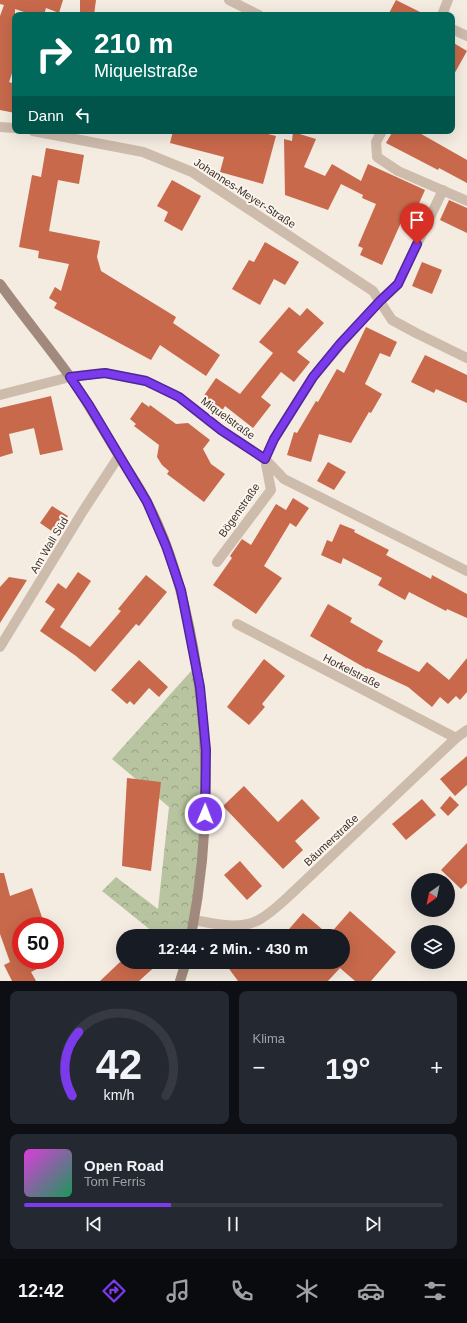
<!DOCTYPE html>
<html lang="de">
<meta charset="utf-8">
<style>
body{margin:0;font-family:Arial,sans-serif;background:#242831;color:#f1f3f6;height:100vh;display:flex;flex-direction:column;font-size:15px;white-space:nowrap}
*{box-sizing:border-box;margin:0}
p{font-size:13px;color:#9ea1a6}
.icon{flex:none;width:22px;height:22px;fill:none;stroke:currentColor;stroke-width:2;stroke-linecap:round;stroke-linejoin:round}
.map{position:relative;height:981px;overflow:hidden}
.drawer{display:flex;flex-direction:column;gap:10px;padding:10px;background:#0d0f14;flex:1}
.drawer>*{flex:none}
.top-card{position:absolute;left:12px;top:12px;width:443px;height:122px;border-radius:8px;box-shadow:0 4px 16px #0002;background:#00695c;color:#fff;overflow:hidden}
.needle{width:26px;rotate:213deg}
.buttons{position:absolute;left:411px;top:873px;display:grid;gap:8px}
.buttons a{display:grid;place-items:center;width:44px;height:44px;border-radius:50%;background:#171b24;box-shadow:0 4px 16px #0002;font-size:20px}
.speed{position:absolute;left:12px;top:917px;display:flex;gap:8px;font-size:20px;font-weight:700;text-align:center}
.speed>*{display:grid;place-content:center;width:52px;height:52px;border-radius:50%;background:#171b24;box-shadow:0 4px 16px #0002;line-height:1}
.speed .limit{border:6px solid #d22;background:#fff;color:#111}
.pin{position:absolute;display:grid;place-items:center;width:34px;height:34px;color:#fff;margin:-41px -17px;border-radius:50% 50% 50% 0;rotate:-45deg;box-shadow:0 0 4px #0007}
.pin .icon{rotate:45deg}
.me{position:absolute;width:44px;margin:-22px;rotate:1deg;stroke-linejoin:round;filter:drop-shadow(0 0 3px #0008)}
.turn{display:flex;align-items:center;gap:14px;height:84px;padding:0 16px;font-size:18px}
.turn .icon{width:52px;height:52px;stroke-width:2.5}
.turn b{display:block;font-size:28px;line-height:34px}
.then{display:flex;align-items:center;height:38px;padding:0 16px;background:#0003;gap:8px;font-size:15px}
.big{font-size:30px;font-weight:700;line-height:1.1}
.drawer .tile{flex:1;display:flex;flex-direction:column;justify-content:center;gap:6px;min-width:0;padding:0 14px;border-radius:8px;background:#242831}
.drawer .dial{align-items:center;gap:0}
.dial svg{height:104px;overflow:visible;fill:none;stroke:#363941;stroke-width:7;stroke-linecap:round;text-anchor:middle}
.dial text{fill:#f1f3f6;stroke:none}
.song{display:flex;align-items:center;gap:12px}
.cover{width:48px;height:48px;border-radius:6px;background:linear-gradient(135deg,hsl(300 70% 55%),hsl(150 70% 35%))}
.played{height:4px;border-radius:2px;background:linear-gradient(90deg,#7c3aed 35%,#363941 35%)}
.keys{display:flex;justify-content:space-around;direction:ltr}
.heat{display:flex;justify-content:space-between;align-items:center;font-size:22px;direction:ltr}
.drawer .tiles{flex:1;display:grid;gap:10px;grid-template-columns:1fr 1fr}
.tile:last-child{grid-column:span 2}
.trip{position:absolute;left:116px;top:929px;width:234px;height:40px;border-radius:20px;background:#171b24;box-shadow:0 4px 16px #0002;font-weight:700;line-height:40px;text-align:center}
.dock{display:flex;height:64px;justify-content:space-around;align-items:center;background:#090b0e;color:#9ea1a6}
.dock .icon{width:28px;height:28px}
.dock .selected{color:#7c3aed}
.dock b{font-size:18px;color:#f1f3f6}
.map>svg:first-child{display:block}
.forest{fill:url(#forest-crowns)}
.building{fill:#c8694b}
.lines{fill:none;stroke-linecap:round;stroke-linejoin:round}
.minor{stroke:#cdbbac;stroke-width:10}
.secondary{stroke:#a18a7d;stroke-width:10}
.route-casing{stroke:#51269a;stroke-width:10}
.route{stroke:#7c3aed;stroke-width:7}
.labels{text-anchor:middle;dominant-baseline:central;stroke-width:4;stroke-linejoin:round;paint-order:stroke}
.street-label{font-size:11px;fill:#3b302b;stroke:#fbf5ee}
</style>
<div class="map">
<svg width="467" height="981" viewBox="0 0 467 981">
<defs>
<pattern id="forest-crowns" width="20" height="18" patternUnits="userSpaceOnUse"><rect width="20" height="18" fill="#b8c4a0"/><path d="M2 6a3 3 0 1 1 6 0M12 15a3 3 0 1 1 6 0" fill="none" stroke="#97a083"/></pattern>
</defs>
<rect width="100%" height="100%" fill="#f4ebe1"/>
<path class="forest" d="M193 669 206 801 191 936H158L102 891 116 877 158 909 169 807 112 759Z"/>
<g class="building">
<path d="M0 0H63L59 13 46 8 44 15H33L15 9V65L9 82 15 84V113L0 110V16L4 5 0 4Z"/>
<path d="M80 0H96L94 15H80Z"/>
<path d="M396 0 426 15H388Z"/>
<path d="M452 42 467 51 452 78Z"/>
<path d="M173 131H256L276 136 263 184 220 172 224 157 170 143Z"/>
<path d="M393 131H416L467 160V183L439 168 438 170 386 143Z"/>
<path d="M293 132 316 139 304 167 325 176 332 164 361 181 368 164 425 190 416 210 408 207 382 265 360 255 363 248 358 246 376 204 362 198 363 195 341 184 328 210 285 195 284 139 292 141Z"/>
<path d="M46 148 84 155 79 184 58 180 49 231 100 241 97 257 101 271 176 317 173 323 220 355 206 376 160 345 151 360 54 308 57 303 49 298 55 287 61 291 69 264 38 258 39 251 19 247 32 175 41 177Z"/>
<path d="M172 180 201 196 182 231 164 221 168 212 157 206Z"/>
<path d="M449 200 467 208V233L440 220Z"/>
<path d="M265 242 299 262 285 285 274 279 260 305 232 289 249 260 254 262Z"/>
<path d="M422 262 442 270 432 294 412 286Z"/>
<path d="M289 307 300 316 307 308 324 323 297 352 310 362 294 382 281 372 261 397 271 405 253 428 225 406 222 411 203 397 216 378 240 394 273 353 259 342Z"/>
<path d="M366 327 397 342 390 357 380 353 365 384 382 394 371 413 369 412 351 443 319 434 311 462 287 455 294 432 297 433 316 401 318 402 337 369 344 373Z"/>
<path d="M425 355 467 375V403L436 389 434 393 411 382Z"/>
<path d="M51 396 63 450 40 455 34 428 9 434 13 453 0 457V408Z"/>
<path d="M142 402 149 407 150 405 176 424 188 423 210 440 203 449 211 464 225 474 204 502 167 474 169 471 162 465 157 457 159 445 134 426 136 424 130 419Z"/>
<path d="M328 462 346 472 334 490 317 481Z"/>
<path d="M293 498 309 508 296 527 290 523 264 566 282 578 256 614 213 585 232 558 230 556 242 539 251 545 276 504 286 510Z"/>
<path d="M52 506 68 516 56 534 40 523Z"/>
<path d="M340 524 355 530 354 532 389 550 386 555 431 579 432 575 467 594V618L447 609 446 611 409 592 405 600 378 585 382 578 343 558 341 564 321 555 327 540 332 542Z"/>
<path d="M78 572 91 581 60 627 90 647 121 611 118 609 146 575 167 592 139 626 136 624 95 672 76 656 40 631 55 609 45 602 58 583 66 589Z"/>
<path d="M9 577 27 580 0 623V587Z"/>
<path d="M328 604 352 618 350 622 383 641 377 651 419 672 427 662 449 680 467 658V692L460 700 456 696 448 704 440 697 432 707 408 687 367 668V669L310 636Z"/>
<path d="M264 659 285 676 262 704 265 707 249 725 227 707Z"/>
<path d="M139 660 168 687 159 697 149 688 134 705 130 701 127 704 111 690Z"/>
<path d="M467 756V785L455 796 440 779Z"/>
<path d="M127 778 161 782 151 871 122 866Z"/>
<path d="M244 786 278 822 302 799 320 818 295 841 303 850 283 869 223 806Z"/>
<path d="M450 796 459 805 448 816 440 808Z"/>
<path d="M422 799 436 815 406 840 392 824Z"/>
<path d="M467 843V883L461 889 441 870Z"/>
<path d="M240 861 262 886 247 900 224 875Z"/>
<path d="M0 873H4L10 896 32 888 45 926H21V960H32L37 969 31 972 36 981H12L4 965 10 962 0 934Z"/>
<path d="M350 911 396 952 371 981H355L340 968 328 981H238L224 962H249L255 969 262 962H343V936H283L303 913 329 935Z"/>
<path d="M120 962H160L139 981H100Z"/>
</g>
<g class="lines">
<g class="minor">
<path d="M229 0 259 15"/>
<path d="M442 15 448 0"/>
<path d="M452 29 467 36"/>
<path d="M0 127 15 128"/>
<path d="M33 131 143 152 192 172 373 291 392 320 416 333 467 358"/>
<path d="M382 131 376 142 377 157 398 171 467 201"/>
<path d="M0 395 70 377 93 374 105 373 146 381 179 397 221 430 265 459 284 479 467 571"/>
<path d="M217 562 271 490 265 459 274 439 313 377 340 345 380 301 398 284 443 190"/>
<path d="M237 624 456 738"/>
<path d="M0 647 83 511 119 456"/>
<path d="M194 920C215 924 243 931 262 918 272 912 280 904 289 896L456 738 467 730"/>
</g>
<g class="secondary">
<path d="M0 284C23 316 48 346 71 378 88 403 103 430 119 456 128 471 139 486 147 502 171 547 184 597 193 647 211 745 210 838 191 936"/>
<path d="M180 981 186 962"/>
</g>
</g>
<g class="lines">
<g class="route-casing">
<path id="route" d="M205 814 206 750 200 687 181 590 166 546 147 502 89 405 70 377 105 373 146 381 179 397 221 430 265 459 274 439 313 377 340 344 380 301 398 284 417 244"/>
</g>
<use href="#route" class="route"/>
</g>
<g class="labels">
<g class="street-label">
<text transform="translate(245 193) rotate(33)">Johannes-Meyer-Straße</text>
<text transform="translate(228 418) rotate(36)">Miquelstraße</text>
<text transform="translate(239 510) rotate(-55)">Bögenstraße</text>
<text transform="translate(49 545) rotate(-59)">Am Wall Süd</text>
<text transform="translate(352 671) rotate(27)">Horkelstraße</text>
<text transform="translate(331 840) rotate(-43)">Bäumerstraße</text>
</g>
</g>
</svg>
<div class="buttons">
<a><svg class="needle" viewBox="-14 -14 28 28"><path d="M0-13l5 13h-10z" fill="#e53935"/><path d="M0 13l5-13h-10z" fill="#9ea1a6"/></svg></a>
<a><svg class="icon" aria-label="layers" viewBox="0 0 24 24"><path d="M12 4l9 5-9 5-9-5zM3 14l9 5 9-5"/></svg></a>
</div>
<div class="speed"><div class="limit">50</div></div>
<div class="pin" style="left:417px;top:244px;background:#d93025"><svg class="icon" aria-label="arrive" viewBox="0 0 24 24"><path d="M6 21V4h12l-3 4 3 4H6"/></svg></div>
<svg class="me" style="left:205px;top:814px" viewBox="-20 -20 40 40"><circle r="17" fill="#7c3aed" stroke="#fff" stroke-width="3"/><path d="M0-11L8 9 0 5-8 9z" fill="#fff"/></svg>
<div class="trip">12:44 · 2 Min. · 430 m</div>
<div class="top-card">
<div class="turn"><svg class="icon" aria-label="right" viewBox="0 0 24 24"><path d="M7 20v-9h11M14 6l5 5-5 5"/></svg><div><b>210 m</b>Miquelstraße</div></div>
<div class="then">Dann<svg class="icon" aria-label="left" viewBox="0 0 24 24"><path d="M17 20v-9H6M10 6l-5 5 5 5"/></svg></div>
</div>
</div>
<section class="drawer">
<div class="tiles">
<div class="tile dial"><svg viewBox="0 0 100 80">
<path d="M14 69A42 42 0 1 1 86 69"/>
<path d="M14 69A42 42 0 0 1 19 20" stroke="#7c3aed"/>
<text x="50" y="56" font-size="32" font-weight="700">42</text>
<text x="50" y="72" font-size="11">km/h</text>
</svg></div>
<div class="tile"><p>Klima</p>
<div class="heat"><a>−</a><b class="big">19°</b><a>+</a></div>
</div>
<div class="tile">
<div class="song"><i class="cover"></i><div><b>Open Road</b><p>Tom Ferris</p></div></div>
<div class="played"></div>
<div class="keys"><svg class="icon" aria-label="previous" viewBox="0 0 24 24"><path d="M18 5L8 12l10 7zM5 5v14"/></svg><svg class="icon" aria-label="pause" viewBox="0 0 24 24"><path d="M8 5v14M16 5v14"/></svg><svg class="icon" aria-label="next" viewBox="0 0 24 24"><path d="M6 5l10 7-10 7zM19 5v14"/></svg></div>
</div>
</div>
</section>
<nav class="dock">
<b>12:42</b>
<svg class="icon selected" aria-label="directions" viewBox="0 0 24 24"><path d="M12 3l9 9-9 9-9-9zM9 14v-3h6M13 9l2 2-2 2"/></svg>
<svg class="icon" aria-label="music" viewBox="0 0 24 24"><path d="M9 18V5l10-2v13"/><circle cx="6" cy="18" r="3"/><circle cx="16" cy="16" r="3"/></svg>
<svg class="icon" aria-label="phone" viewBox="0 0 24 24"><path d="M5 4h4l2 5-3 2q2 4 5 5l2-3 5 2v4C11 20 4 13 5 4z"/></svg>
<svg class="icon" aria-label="climate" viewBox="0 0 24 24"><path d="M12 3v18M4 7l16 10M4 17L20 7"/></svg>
<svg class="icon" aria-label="car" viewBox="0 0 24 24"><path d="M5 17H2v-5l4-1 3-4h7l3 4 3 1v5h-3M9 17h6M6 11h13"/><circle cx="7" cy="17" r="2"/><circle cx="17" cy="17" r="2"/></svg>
<svg class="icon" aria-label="filters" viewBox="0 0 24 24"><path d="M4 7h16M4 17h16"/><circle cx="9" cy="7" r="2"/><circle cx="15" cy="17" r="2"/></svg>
</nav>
